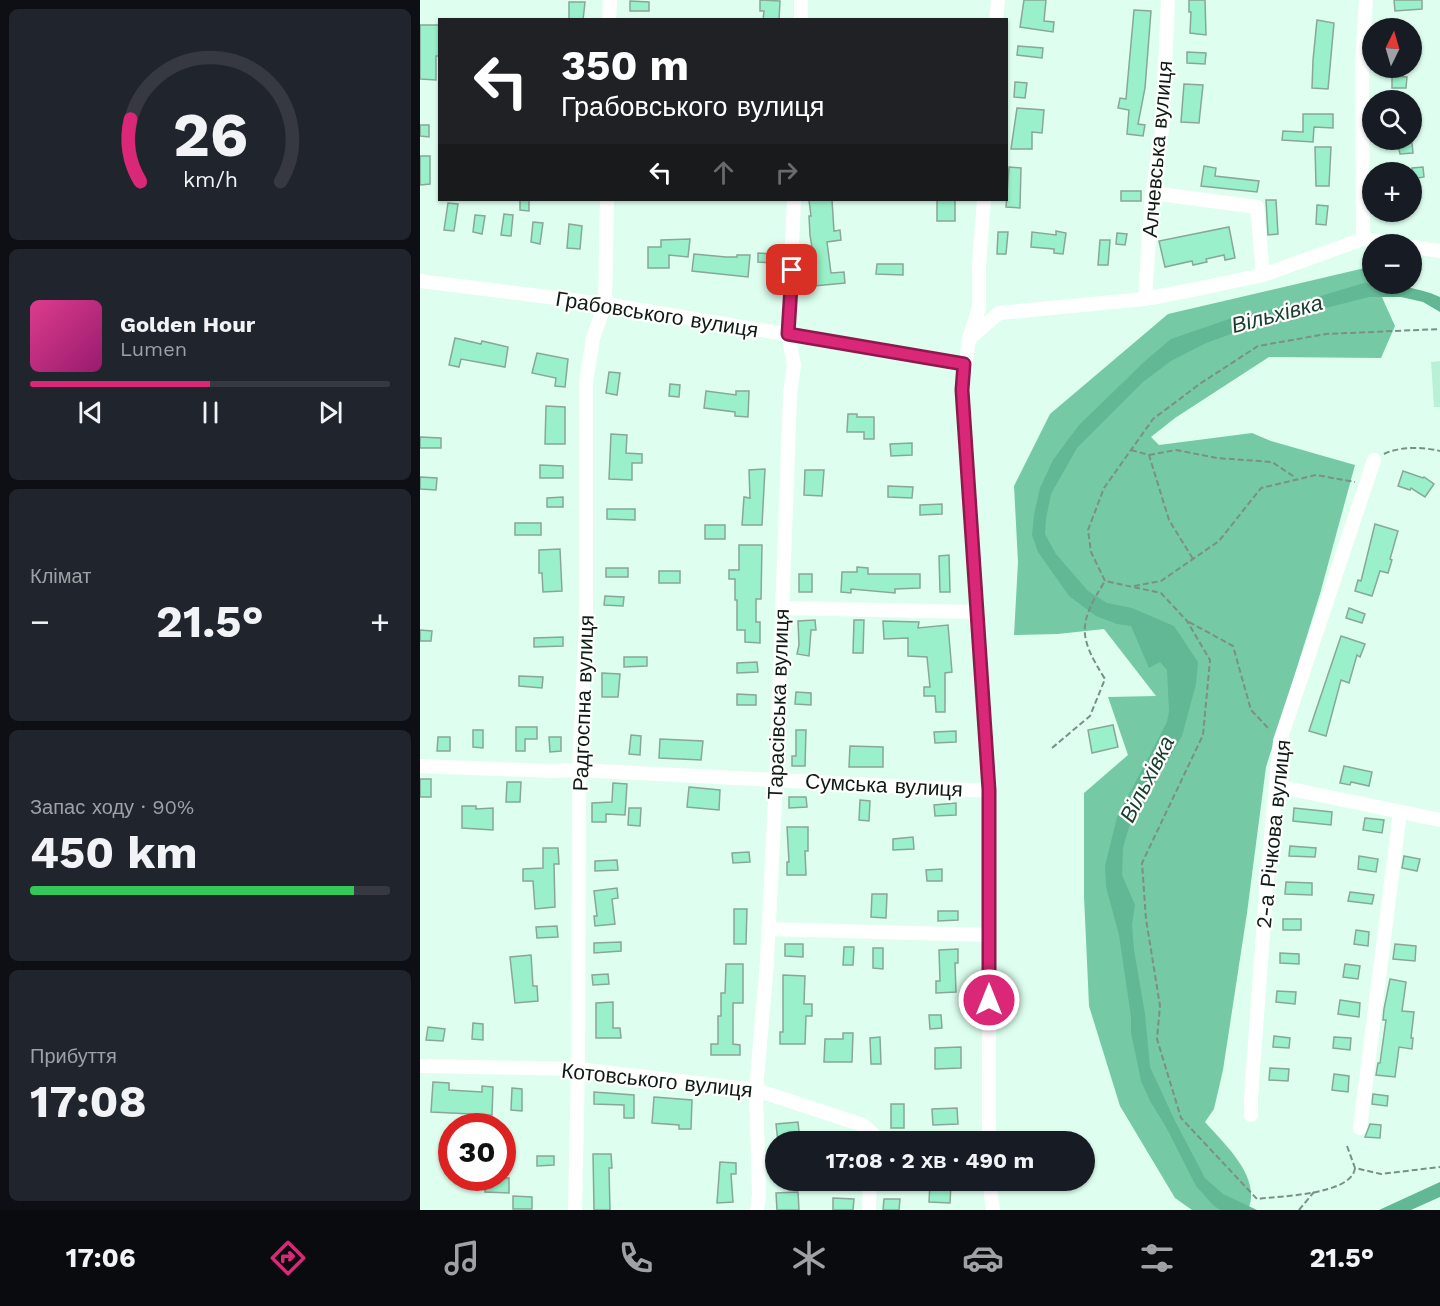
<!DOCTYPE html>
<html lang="uk">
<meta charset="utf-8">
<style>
body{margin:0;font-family:"Work Sans",sans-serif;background:#20242c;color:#f1f3f6;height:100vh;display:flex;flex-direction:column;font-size:22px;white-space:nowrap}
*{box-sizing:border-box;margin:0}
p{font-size:20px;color:#9ea1a6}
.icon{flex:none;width:33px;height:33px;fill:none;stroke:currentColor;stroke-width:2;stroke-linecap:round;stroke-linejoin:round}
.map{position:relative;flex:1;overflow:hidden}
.side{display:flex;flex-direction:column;gap:9px;padding:9px;background:#0d0f14;width:420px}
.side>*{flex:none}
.banner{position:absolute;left:18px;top:18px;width:570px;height:183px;border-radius:0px;box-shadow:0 2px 4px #0004;background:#202124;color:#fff;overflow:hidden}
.needle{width:39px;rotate:5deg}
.tools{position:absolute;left:942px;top:18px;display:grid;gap:12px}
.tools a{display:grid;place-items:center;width:60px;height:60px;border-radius:50%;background:#171b24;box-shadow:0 2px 4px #0004;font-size:30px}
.speed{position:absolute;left:18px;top:1113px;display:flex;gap:12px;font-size:30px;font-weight:700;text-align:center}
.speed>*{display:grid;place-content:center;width:78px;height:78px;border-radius:50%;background:#171b24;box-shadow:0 2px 4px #0004;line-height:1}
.speed .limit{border:9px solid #d22;background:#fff;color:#111}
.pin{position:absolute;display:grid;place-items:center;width:51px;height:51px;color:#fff;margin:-26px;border-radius:12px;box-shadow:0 3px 9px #0006}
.me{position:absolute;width:66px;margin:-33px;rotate:0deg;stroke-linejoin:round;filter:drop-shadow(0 0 4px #0008)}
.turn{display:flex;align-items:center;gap:21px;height:126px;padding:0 24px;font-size:27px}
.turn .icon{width:78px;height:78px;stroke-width:2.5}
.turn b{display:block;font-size:42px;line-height:51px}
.lanes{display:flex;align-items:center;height:57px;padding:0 24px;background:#0003;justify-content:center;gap:30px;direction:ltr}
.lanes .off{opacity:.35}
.big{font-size:45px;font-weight:700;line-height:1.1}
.side .widget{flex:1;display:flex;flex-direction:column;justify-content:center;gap:9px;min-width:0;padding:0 21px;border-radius:9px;background:#20242c}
.side .dial{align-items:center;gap:0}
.dial svg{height:156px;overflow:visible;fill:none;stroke:#363941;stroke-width:7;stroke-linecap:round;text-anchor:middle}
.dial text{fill:#f1f3f6;stroke:none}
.song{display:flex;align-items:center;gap:18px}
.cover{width:72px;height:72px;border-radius:9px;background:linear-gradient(135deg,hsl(330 70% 55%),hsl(320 70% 35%))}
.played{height:6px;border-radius:3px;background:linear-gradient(90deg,#db2777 50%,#363941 50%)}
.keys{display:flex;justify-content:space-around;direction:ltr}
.heat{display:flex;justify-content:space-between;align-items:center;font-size:33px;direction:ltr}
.charge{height:9px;border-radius:4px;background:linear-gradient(90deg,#34c759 90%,#363941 0)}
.trip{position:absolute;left:345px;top:1131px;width:330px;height:60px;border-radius:30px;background:#171b24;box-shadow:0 2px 4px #0004;font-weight:700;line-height:60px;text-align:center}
.dock{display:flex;height:96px;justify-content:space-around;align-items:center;background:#090b0e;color:#9ea1a6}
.dock .icon{width:42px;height:42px}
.dock .on{color:#db2777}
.dock b{font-size:27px;color:#f1f3f6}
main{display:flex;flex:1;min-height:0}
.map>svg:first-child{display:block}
.green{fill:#baf0d6}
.forest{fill:#75caa5}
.water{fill:#62b894}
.building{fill:#9af0ca;stroke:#89a798;stroke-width:1.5}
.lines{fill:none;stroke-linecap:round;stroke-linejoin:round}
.path{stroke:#7a9085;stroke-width:2;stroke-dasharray:6 3;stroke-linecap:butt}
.minor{stroke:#fff;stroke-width:14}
.route-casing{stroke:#8e194d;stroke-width:15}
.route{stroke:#db2777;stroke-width:10}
.labels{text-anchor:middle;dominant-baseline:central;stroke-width:4.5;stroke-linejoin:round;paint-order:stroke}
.street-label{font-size:21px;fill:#0f1b15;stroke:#fff}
.water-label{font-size:22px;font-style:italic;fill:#173d2e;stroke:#fff}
</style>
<main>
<section class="side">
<div class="widget dial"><svg viewBox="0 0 100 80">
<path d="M14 69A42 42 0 1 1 86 69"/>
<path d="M14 69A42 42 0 0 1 9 37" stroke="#db2777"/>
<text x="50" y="56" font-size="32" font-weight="700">26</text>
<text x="50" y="72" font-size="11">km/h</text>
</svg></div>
<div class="widget">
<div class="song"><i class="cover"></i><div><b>Golden Hour</b><p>Lumen</p></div></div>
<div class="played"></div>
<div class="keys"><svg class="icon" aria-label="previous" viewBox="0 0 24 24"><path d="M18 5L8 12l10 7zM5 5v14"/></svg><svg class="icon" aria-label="pause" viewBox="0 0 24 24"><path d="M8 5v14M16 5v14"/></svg><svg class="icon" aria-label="next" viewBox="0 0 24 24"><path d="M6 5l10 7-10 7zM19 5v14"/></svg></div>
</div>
<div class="widget"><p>Клімат</p>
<div class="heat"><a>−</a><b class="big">21.5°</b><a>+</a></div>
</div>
<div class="widget"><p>Запас ходу · 90%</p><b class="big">450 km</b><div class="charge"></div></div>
<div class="widget"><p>Прибуття</p><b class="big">17:08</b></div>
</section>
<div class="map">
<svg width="1020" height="1210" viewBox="0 0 1020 1210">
<rect width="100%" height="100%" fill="#deffef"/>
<path class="green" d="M1020 361V407H1014L1011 362Z"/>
<path class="forest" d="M949 267 952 275V284H956L975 326 961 358 849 357 755 418 731 437 739 445 832 433 851 441 935 465 900 594 846 767 827 913 803 1070 794 1109 785 1122C805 1145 842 1177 828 1210H772L755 1198 700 1106 669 1006 664 896V793L708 755 688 697 736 696 684 629 638 634 594 635 598 562 594 486 630 414 748 314Z"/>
<g class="water">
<path d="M944 283C970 285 996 286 1020 297V312L1003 302 981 297H949L828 328 786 343 751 361 723 382 657 448 631 494 626 519 625 534 636 554 668 591 687 603 712 608 754 626 778 662 776 684 762 736 709 827 703 848 702 875 715 905 712 925 714 950 725 1014 730 1067 755 1121 785 1178 803 1194 837 1210H801L794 1206 776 1186 746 1127 730 1101 721 1081 711 1033V1017L699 935 686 887 685 866 697 817 747 722 749 711 747 670 740 662 729 668 711 626 697 624 676 616 649 596 618 552 612 535 614 515 620 488 633 460 659 425 725 361 751 339 815 317 867 306Z"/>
<path d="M1020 1182V1197L991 1210H959Z"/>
</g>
<g class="building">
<path d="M340 0 360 1 359 20H343L344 11H340Z"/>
<path d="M604 0H626L624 21 634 22 633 32 600 27Z"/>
<path d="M769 0H785L786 35 770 33 771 12H769Z"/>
<path d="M974 0H1002V9L975 11Z"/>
<path d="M210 1 229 2V11H210Z"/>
<path d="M149 2H165L163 20H149Z"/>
<path d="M714 10 731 11 725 88 718 124 725 125 723 136 707 134 709 110 698 108 700 98 706 99Z"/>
<path d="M897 20 914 23 908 89 892 88 893 60Z"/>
<path d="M0 25H20V56H16V80L0 79Z"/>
<path d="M598 46 623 48 622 58 597 55Z"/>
<path d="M767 52 786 53 785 64 767 63Z"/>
<path d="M972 76 987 77 986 88H972Z"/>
<path d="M595 82 607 83 605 98 594 97Z"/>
<path d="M764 84 783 85 779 123 761 122Z"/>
<path d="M597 108 624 110 622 133 612 132V149H591Z"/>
<path d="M883 114H913V128L894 127 893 142 862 140 863 131 883 132Z"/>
<path d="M0 125H9V137L0 136Z"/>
<path d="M992 143 993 153 980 154 978 145Z"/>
<path d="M895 147H911L909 186H896Z"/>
<path d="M0 156H10V184L0 185Z"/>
<path d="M784 166 796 168 795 176 839 181 837 192 781 186Z"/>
<path d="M589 167 601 168 600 208 586 207Z"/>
<path d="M1003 167 1004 177 992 179V168Z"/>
<rect x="701" y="191" width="20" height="10"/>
<path d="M100 200H109V211L100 210Z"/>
<path d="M389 200H412L414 231 420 230 421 240 407 242 411 273 424 272 425 283 394 286 390 254H393L390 235 389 216H391Z"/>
<rect x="517" y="200" width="18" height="21"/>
<path d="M846 200H856L858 234 848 235Z"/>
<path d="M28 203 38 204 34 231 24 230Z"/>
<path d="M897 205 908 206 906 225 896 224Z"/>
<path d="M84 214 93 215 91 236 81 235Z"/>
<path d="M55 215 65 216 62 234 53 232Z"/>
<path d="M113 222 123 223 120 244 111 242Z"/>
<path d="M149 224 162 226 160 249 147 248Z"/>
<path d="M809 227 815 258 805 260 804 255 786 259 787 262 773 265 772 261 745 267 739 241Z"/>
<path d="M636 231 646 233 643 254 634 253V249L611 247 612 232 636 235Z"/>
<path d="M578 232H588L586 254H577Z"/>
<path d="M697 233 707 234 705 245 696 244Z"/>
<path d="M270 239 268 257 249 255V268H228V247H241V240Z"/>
<path d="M680 240H690L688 265H678Z"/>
<path d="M338 253 352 254 351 263 338 262Z"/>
<path d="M274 254 306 257H317V255H330L328 277 272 271Z"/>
<path d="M457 264H483V275L456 274Z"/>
<path d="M35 338 61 344 62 341 88 347 85 367 41 359 39 367 29 365Z"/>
<path d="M117 353 148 359 145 387 135 386 136 378 112 373Z"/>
<path d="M189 372 200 373 197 395 186 393Z"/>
<path d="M250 384 260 385 259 397 249 396Z"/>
<path d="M286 391 316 395V391H329L328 417 315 416V412L284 408Z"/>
<path d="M126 406 145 407V444H125Z"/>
<path d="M428 414H437V417H454V439H444V432H427Z"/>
<path d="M191 434 207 435 206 453 222 454V463H212V480L189 479Z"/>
<path d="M0 437 21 438V448H0Z"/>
<path d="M492 443V455L471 456 470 444Z"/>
<path d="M120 465 143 466V478H120Z"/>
<path d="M345 469 342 525H322L324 497 330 498 329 470Z"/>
<path d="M385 470H404L402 496 384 495Z"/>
<path d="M983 471 1003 478 1004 477 1014 484 1005 497 991 488 990 490 978 486Z"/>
<path d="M0 477 17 478 16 490 0 489Z"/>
<path d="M468 486 493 487 492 498 468 497Z"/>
<path d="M143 497V507H127V498Z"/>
<path d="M522 504V514L500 515V505Z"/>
<path d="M187 509H215V520L187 519Z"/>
<rect x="95" y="523" width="26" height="12"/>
<path d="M955 524 978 531 970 559 972 560 968 573 960 571 952 596 935 591 938 580 941 581Z"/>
<rect x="285" y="525" width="20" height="14"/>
<path d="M319 545H342L341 599H336V622H340V643L325 642V630H317V600H315V579H309V570H319Z"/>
<path d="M140 549 142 591 123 592 122 573H119V550Z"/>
<path d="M529 555 530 592H520L519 556Z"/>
<path d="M437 567 448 568V574H500V588L475 589V593L431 589V593L421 592 422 572H437Z"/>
<rect x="186" y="568" width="22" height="9"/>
<rect x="239" y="571" width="21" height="12"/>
<rect x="379" y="574" width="13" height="18"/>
<path d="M185 596 204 597 203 606 184 605Z"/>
<path d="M929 608 945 614 942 623 926 618Z"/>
<path d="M395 620 396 630H391L389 656 377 654 379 645 378 621Z"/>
<path d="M434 620H444L443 653H433Z"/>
<path d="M463 621 499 622 498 628 528 625 532 672 525 673V712H516L515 696H504V687H510L507 657 488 656V638L464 639Z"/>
<path d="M0 630 12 631 11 641H0Z"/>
<path d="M921 636 945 644 940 657 937 655 929 683 921 680 906 736 889 731Z"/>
<path d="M143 637V646L114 647V638Z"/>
<path d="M204 657H227V666L204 667Z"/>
<path d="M337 662 338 672 317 673V663Z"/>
<path d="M182 673 200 674 198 697H182Z"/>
<path d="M99 676 123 677 122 688 99 686Z"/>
<path d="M376 692 391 693V705L375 704Z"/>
<path d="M317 694 336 695V705H317Z"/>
<path d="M693 725 698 747 672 753 668 730Z"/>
<path d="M96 727H117V739H105V751H96Z"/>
<path d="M53 730H63V748L53 747Z"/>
<path d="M376 730H386L385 766H372V756H376Z"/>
<path d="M536 731V742L515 743 514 732Z"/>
<path d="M211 735 221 736 220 755 209 754Z"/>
<path d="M18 737H30V751H17Z"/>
<path d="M129 737H141V751L130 752Z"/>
<path d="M240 739 283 741 281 760 239 758Z"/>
<path d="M430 746 463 747V767H429Z"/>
<path d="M924 766 952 772 949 786 931 782 930 785 920 783Z"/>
<rect x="0" y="779" width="11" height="18"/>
<path d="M87 782H101L100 802H86Z"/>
<path d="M193 783 207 784 205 815 186 814V822H172V803L192 802Z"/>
<path d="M269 787 300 790 299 810 267 807Z"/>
<path d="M369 797H386L387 807 369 808Z"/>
<path d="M440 800 450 801 449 821 439 820Z"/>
<path d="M536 803V815L515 816 514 805Z"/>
<path d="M42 806H56V809L73 808V830L42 828Z"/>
<path d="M209 808H221L220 826 208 825Z"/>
<path d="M874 808 912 812 911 825 873 821Z"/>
<path d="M945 818 964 820 962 833 943 830Z"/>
<path d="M367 827H388V851H385L386 875H367V862H369Z"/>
<path d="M493 837 494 849 473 850V839Z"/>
<path d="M870 846 896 848 895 857 869 856Z"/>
<path d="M123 848H138L139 864H134L135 907 115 909 113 881H103V869L123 868Z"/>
<path d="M329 852 330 862 313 863 312 853Z"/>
<path d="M939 856 958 859 956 872 938 869Z"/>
<path d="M984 856 1000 859 997 871 982 868Z"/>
<path d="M197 860 198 870 175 871V861Z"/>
<path d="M522 869V881H507L506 870Z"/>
<path d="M866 882 892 883V895L865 894Z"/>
<path d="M197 888 198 898 192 899 195 924 175 926 174 916H177L174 891Z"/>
<path d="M930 892 954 895 952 904 928 901Z"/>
<path d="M452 894H467L466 918 451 917Z"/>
<path d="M314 909H327L326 944H314Z"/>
<path d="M518 911H538V920L518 921Z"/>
<rect x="863" y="919" width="18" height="11"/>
<path d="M137 926 138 937 117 938 116 927Z"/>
<path d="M936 930 949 932 948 946 934 944Z"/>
<path d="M201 942V951L174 953V943Z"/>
<path d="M365 944H383V957L365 956Z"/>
<path d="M975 944 996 946 995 961 973 959Z"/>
<path d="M424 947H434L433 965H423Z"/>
<path d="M453 948H463V969L453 968Z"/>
<path d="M538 949V963H535L536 992 516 993V981H520L519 950Z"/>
<path d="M860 953 879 954V964L860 963Z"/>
<path d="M111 955 113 986H117L118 1001 95 1003 90 957Z"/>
<path d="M306 964H323V1003H313V1044L320 1045V1055H291V1044H298V1016H301V993H305Z"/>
<path d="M925 964 940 966 938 979 923 977Z"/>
<path d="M188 974 189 984 173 985 172 975Z"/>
<path d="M363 975 385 976 384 1004H392V1016H386L385 1044H360V1032H363Z"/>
<path d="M970 979 986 982 982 1011 994 1012 991 1038H993L992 1049 979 1047 975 1077 956 1075 958 1063H960L966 1020H963L964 1009Z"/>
<path d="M857 991 876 992 875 1004 856 1002Z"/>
<path d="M920 1000 940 1003 939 1017 918 1014Z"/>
<path d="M193 1002V1028H200L201 1038H176V1003Z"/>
<path d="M509 1015H521L522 1028 510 1029Z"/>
<path d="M53 1023 63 1024V1040L52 1039Z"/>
<path d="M8 1027 25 1029 23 1041 6 1040Z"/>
<path d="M423 1033H433L432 1062H404L405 1039H423Z"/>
<path d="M854 1036 870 1038 869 1048 853 1047Z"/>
<path d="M460 1037 461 1064H451L450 1038Z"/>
<path d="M914 1037 931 1038 930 1050 913 1048Z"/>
<path d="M541 1047V1068L515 1069V1048Z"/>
<path d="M850 1068 869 1069 868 1081 849 1080Z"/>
<path d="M914 1074 929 1076 928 1092 912 1090Z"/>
<path d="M13 1082 29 1083V1090L62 1092V1086L73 1087 72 1115 11 1112Z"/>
<path d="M92 1088 102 1089V1111L91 1110Z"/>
<path d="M174 1092 214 1095V1118H204V1105L174 1104Z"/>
<path d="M953 1094 968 1096 967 1106 952 1104Z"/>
<path d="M234 1097 272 1100 271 1129H259V1125L232 1123Z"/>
<rect x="471" y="1104" width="13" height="24"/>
<path d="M537 1108 538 1124 513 1125 512 1109Z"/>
<path d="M378 1122 380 1141 358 1142 356 1124Z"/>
<path d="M950 1124 961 1125 960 1138 945 1137Z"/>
<path d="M173 1154H191L192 1168H189L190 1210H174Z"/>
<path d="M117 1156H134V1165L117 1166Z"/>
<path d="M300 1162 316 1163V1174H311L313 1202 297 1203Z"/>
<path d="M66 1178H89V1193L65 1192Z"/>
<path d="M510 1182 531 1184 530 1203 509 1202Z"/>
<path d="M378 1192 379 1210H357L356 1193Z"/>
<path d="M93 1196 112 1197V1209H93Z"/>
<path d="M413 1198 434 1199 433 1210H413Z"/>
<path d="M464 1199H480L479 1210H463Z"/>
</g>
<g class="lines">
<g class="path">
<path d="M711 450 729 455 749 520 773 559"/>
<path d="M964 454C980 446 1003 447 1020 451"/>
<path d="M729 455 756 450 797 458 852 462 876 478"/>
<path d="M714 586 741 581 799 541 841 488 896 475 935 482"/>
<path d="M769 622 813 646 831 710 850 730"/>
<path d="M632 748 670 716 685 679C658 636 658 624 685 581"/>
<path d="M927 1146 935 1168 961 1174 1020 1167"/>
<path d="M935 1168C932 1195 859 1196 837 1199L761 1118 737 1039 740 1006 726 919 722 863 783 735 790 660 767 621 741 593 685 581 671 552 668 530 684 488 733 419 781 383 838 346 906 334 1020 329"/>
<path d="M879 1210 894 1192"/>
</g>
<g class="minor">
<path d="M189 20 190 0"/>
<path d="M381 20V0"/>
<path d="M576 20 578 0"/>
<path d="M732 193 837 207 843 275"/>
<path d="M564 200 559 265V308L549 339 542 390 569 791V1142"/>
<path d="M943 239 942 64 946 0"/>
<path d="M992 247 1020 251"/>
<path d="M0 281 185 304 545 364"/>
<path d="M725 299 732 193 742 130 748 0"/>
<path d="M549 339 579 313 725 299 767 291 843 275 943 239 978 244"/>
<path d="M362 608 557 612"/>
<path d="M0 766 131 771 159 770 569 791"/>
<path d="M856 786 1020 820"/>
<path d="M348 929 569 935"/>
<path d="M0 1066 158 1069 336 1090 443 1125 462 1142"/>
<path d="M831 1115V1097L847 880 860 741 954 460"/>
<path d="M940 1128 980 812"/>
<path d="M569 1180 573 1210"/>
<path d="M155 1210 158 1069 159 770 166 623V382L173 338 185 304 187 200"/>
<path d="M337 1210 339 1195 336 1090 347 962 356 780 370 395 374 365 368 334 374 200"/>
<path d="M449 1210 450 1180"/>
</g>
</g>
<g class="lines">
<g class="route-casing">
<path id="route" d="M372 270 368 334 544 364 542 390 569 790V1000"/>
</g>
<use href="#route" class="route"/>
</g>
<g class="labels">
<g class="street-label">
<text transform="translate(737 149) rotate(-85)">Алчевська вулиця</text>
<text transform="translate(237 314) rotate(9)">Грабовського вулиця</text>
<text transform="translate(163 703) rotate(-88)">Радгоспна вулиця</text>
<text transform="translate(358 704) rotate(-88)">Тарасівська вулиця</text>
<text transform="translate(464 785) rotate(3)">Сумська вулиця</text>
<text transform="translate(853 834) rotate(-84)">2-а Річкова вулиця</text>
<text transform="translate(237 1080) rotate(6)">Котовського вулиця</text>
</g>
<g class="water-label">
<text transform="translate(857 314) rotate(-15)">Вільхівка</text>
<text transform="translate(727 779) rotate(-63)">Вільхівка</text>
</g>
</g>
</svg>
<div class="tools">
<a><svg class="needle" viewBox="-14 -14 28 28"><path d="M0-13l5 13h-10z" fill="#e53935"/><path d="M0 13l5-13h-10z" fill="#9ea1a6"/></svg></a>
<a><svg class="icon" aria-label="search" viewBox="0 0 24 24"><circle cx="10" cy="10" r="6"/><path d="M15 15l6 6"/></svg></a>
<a>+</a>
<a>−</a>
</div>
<div class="speed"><div class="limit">30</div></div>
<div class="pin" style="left:372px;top:270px;background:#d93025"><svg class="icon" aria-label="arrive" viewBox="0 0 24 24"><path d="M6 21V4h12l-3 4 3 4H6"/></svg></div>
<svg class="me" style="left:569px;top:1000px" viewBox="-20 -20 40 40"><circle r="17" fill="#db2777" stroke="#fff" stroke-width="3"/><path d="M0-11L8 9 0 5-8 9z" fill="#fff"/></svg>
<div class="trip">17:08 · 2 хв · 490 m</div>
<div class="banner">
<div class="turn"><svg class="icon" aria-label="left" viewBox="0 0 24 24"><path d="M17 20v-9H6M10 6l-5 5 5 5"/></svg><div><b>350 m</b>Грабовського вулиця</div></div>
<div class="lanes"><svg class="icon" aria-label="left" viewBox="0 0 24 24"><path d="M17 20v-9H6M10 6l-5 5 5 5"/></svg><svg class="icon off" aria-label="ahead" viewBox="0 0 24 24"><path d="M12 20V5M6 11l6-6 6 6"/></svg><svg class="icon off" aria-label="right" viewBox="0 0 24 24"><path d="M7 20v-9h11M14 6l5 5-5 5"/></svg></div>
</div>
</div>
</main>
<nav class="dock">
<b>17:06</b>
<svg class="icon on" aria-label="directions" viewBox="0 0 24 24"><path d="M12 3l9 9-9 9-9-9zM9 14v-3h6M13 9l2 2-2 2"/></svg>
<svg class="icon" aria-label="music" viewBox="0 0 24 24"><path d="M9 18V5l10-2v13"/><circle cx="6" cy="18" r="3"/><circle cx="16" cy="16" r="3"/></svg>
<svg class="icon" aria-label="phone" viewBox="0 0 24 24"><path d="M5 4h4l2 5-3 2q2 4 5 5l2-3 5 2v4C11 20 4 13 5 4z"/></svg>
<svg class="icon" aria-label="climate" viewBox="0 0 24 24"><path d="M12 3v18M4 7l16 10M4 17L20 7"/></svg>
<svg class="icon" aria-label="car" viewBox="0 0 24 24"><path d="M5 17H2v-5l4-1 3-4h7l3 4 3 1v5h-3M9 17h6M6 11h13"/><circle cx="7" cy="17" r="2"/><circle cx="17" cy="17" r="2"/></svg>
<svg class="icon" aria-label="filters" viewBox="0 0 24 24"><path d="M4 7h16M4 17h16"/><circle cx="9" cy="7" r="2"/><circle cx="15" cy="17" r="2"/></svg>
<b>21.5°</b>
</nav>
